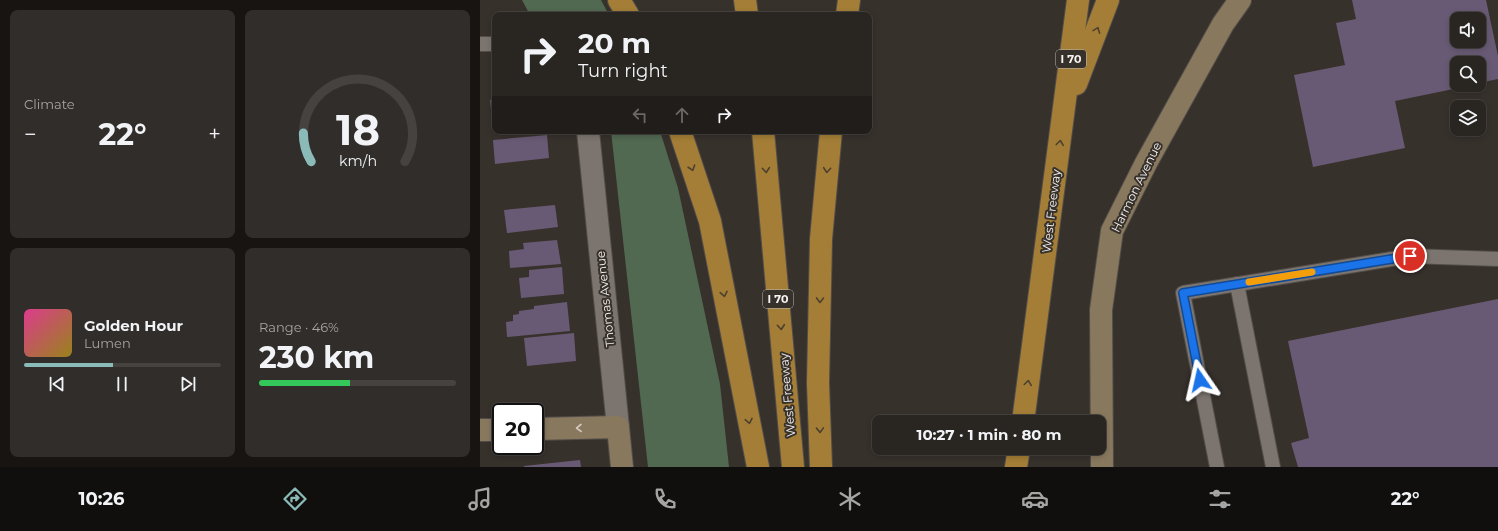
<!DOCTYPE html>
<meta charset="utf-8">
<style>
body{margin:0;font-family:Montserrat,sans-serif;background:#312d2a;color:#f1f3f6;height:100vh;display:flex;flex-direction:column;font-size:15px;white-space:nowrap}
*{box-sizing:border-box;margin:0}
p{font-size:13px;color:#a5a5a5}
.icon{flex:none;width:22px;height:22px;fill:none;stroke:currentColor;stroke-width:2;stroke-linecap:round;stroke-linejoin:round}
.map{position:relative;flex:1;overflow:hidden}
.side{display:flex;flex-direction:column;gap:10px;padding:10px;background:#171412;width:480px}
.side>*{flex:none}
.guide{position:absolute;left:12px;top:12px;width:380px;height:122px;border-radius:8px;box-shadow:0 2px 6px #0003,0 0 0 1px #45423f;background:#292521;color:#f1f3f6;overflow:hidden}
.tools{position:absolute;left:970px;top:12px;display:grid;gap:8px}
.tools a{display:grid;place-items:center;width:36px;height:36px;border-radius:8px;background:#292521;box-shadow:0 2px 6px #0003,0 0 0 1px #45423f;font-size:20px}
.speed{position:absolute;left:12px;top:403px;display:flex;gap:8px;font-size:20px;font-weight:700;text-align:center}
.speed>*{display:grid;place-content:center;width:52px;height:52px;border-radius:50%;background:#292521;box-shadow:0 2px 6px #0003,0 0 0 1px #45423f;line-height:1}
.speed .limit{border:2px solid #111;border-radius:6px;background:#fff;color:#111}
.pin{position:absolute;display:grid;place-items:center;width:34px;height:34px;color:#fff;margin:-17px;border:2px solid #fff;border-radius:50%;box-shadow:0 1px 4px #0007}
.me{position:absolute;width:44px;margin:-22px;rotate:349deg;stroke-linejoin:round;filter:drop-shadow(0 0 3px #0008)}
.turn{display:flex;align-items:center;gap:14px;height:84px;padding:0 20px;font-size:18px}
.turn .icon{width:52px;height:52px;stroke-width:2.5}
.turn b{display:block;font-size:28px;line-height:34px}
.lanes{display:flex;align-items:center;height:38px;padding:0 20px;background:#0003;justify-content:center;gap:20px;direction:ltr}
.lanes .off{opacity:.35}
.big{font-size:30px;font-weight:700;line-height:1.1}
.side .widget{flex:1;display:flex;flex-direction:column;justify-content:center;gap:6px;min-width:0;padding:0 14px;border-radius:8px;background:#312d2a}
.side .dial{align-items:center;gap:0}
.dial svg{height:104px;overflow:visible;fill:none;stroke:#45423f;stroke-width:7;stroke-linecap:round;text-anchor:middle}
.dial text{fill:#f1f3f6;stroke:none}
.song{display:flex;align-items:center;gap:12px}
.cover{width:48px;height:48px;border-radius:6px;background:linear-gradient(135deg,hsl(330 70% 55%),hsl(50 70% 35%))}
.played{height:4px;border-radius:2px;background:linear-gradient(90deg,#8bbbb9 45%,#45423f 45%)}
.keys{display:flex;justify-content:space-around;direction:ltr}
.heat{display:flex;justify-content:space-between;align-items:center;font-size:22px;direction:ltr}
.charge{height:6px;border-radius:3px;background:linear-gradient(90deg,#34c759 46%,#45423f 0)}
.side .tiles{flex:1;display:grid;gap:10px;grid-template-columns:repeat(2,1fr)}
.trip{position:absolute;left:392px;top:415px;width:234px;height:40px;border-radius:8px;background:#292521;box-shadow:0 2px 6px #0003,0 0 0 1px #45423f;font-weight:700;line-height:40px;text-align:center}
.menu{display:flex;height:64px;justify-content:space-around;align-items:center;background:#100f0d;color:#a5a5a5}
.menu .icon{width:28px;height:28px}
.menu .active{color:#8bbbb9}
.menu b{font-size:18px;color:#f1f3f6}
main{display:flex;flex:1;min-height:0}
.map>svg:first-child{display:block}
.forest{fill:#516851}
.building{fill:#685a74;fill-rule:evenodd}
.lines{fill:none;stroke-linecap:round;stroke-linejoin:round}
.lane-casing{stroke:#534d49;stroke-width:16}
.street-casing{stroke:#534d49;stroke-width:24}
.secondary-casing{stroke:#534d49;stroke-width:24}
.highway-casing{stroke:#534d49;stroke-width:24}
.lane{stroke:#7c756f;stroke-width:14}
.street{stroke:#7c756f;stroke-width:22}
.secondary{stroke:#88785e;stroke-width:22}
.highway{stroke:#a47e36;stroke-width:22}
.oneway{stroke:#4d402e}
.oneway2{stroke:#d6cec4}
.route-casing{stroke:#114b97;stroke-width:10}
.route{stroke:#1a73e8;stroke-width:7}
.slow{stroke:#f59e0b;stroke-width:7}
.labels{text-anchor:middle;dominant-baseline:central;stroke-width:4;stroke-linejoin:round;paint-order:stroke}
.shield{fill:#37312c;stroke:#bdb9b5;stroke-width:1}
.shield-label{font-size:11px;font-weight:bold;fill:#f7f3f0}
.street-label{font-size:12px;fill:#f7f3f0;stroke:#37312c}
</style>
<main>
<section class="side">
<div class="tiles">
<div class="widget"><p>Climate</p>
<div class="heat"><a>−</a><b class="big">22°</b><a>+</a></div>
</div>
<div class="widget dial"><svg viewBox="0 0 100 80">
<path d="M14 69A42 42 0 1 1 86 69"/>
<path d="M14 69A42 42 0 0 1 8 47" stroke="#8bbbb9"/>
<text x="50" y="56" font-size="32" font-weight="700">18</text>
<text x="50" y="72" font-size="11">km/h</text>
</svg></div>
<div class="widget">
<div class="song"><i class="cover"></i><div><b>Golden Hour</b><p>Lumen</p></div></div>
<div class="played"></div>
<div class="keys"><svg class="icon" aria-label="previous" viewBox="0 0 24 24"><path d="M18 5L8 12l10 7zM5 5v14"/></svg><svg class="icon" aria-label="pause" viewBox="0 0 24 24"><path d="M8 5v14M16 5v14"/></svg><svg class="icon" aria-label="next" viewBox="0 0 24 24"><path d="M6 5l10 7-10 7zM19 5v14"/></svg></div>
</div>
<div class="widget"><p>Range · 46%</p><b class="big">230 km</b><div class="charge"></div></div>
</div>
</section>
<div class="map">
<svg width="1018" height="467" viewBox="0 0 1018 467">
<rect width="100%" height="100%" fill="#37312c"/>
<g class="forest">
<path d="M42 0H121L129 15H50Z"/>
<path d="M131 131H180L198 188 240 384 249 467H168Z"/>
</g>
<g class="building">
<path d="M872 0H1006L1018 56V79L999 83V63H977V85L988 86 915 101 925 148 833 167 814 75 865 65 856 23 876 19ZM977 19H999V41H977Z"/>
<path d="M15 99V118H12L10 100Z"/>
<path d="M67 135 69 158 15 164 13 140Z"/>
<path d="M75 205 78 227 27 233 24 210Z"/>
<path d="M77 240 81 264 30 268 29 251 44 249 43 243Z"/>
<path d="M82 267 84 294 41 298 39 278 49 277V270Z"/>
<path d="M1018 299V467H818L811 443 829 438 808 341Z"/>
<path d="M87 302 90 331 27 337 26 322 33 321V315L39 314V311L54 309V306Z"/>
<path d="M94 333 96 361 47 366 44 338Z"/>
<path d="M100 460 101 467H44V466Z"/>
</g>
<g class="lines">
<g class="lane-casing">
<g id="lane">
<path d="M0 44H15"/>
<path d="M757 284 793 467"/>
<path d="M737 467 703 293 930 256 1018 259"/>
</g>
</g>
<g class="street-casing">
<path id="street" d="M108 131 138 427"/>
</g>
<g class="secondary-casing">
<g id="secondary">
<path d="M55 429 138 427 142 467"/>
<path d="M0 430H21"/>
<path d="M622 467 621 310 632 231 666 163 743 24 760 0"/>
</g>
</g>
<g class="highway-casing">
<g id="highway">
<path d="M139 0 148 15"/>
<path d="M265 0 267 15"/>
<path d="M367 15 369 0"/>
<path d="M596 84 628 0"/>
<path d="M200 131 230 221 278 467"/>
<path d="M283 131 313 467"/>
<path d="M543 422 598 0"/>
<path d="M341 467 338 383 341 239 351 131"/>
<path d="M536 467 539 448"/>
</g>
</g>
<use href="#lane" class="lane"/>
<use href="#street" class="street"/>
<use href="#secondary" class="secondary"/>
<use href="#highway" class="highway"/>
</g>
<defs><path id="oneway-chevron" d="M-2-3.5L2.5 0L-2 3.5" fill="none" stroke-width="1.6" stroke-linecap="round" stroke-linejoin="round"/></defs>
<g class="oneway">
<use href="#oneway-chevron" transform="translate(617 30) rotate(-69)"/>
<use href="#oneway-chevron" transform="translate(580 143) rotate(-83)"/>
<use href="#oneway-chevron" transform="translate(212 168) rotate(71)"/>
<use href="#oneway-chevron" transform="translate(286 170) rotate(85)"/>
<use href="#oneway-chevron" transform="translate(347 170) rotate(95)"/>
<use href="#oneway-chevron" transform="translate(244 294) rotate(79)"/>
<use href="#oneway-chevron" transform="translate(340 300) rotate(91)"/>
<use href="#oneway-chevron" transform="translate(301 327) rotate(85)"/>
<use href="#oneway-chevron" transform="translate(548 383) rotate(-82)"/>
<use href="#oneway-chevron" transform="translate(269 421) rotate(79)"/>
<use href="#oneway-chevron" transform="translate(340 430) rotate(88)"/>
</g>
<use class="oneway2" href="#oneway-chevron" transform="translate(99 428) rotate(179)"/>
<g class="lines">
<g class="route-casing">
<path id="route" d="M720 380 703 293 930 256"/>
</g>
<use href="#route" class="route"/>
<path class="slow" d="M769 282 832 272"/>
</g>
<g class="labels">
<g class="shield">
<rect x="576" y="50" width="30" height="18" rx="3"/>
<rect x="283" y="290" width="30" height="18" rx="3"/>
</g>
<g class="shield-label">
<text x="591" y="59">I 70</text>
<text x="298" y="299">I 70</text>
</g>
<g class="street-label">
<text transform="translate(656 187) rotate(-64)">Harmon Avenue</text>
<text transform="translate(571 211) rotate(-83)">West Freeway</text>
<text transform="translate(125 299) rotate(-96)">Thomas Avenue</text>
<text transform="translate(307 395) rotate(-95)">West Freeway</text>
</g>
</g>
</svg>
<div class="tools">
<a><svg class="icon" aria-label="sound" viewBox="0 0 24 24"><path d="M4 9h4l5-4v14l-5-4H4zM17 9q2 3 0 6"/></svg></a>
<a><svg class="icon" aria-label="search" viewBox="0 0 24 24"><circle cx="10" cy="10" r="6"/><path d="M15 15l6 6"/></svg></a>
<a><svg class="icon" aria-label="layers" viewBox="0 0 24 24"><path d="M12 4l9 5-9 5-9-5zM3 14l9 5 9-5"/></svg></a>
</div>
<div class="speed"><div class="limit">20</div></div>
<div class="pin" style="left:930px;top:256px;background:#d93025"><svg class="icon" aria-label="arrive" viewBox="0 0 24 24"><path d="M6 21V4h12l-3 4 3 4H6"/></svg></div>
<svg class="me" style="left:720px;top:380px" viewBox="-20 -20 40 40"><path d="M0-17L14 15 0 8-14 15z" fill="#1a73e8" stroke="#fff" stroke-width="4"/></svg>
<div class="trip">10:27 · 1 min · 80 m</div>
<div class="guide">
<div class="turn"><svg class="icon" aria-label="right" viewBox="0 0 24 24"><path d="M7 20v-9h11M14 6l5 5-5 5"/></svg><div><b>20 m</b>Turn right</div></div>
<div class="lanes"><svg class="icon off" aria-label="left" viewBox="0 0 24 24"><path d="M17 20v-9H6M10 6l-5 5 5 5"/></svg><svg class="icon off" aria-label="ahead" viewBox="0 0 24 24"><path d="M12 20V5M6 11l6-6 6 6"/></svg><svg class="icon" aria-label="right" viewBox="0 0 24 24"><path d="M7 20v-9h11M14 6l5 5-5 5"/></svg></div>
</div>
</div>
</main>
<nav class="menu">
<b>10:26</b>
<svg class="icon active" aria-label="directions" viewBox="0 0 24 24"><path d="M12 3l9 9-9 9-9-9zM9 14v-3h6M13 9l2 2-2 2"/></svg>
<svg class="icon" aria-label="music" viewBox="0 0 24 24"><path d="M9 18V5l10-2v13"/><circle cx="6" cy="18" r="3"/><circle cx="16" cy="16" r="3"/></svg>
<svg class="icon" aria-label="phone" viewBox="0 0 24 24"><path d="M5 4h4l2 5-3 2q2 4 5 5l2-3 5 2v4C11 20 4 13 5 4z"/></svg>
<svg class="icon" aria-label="climate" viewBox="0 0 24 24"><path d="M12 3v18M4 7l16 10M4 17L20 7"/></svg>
<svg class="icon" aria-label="car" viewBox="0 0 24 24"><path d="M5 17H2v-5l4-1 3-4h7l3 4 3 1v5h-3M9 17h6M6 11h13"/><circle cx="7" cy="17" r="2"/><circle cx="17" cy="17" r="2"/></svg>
<svg class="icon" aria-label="filters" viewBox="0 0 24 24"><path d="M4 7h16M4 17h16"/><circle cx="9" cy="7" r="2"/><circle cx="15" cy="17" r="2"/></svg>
<b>22°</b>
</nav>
